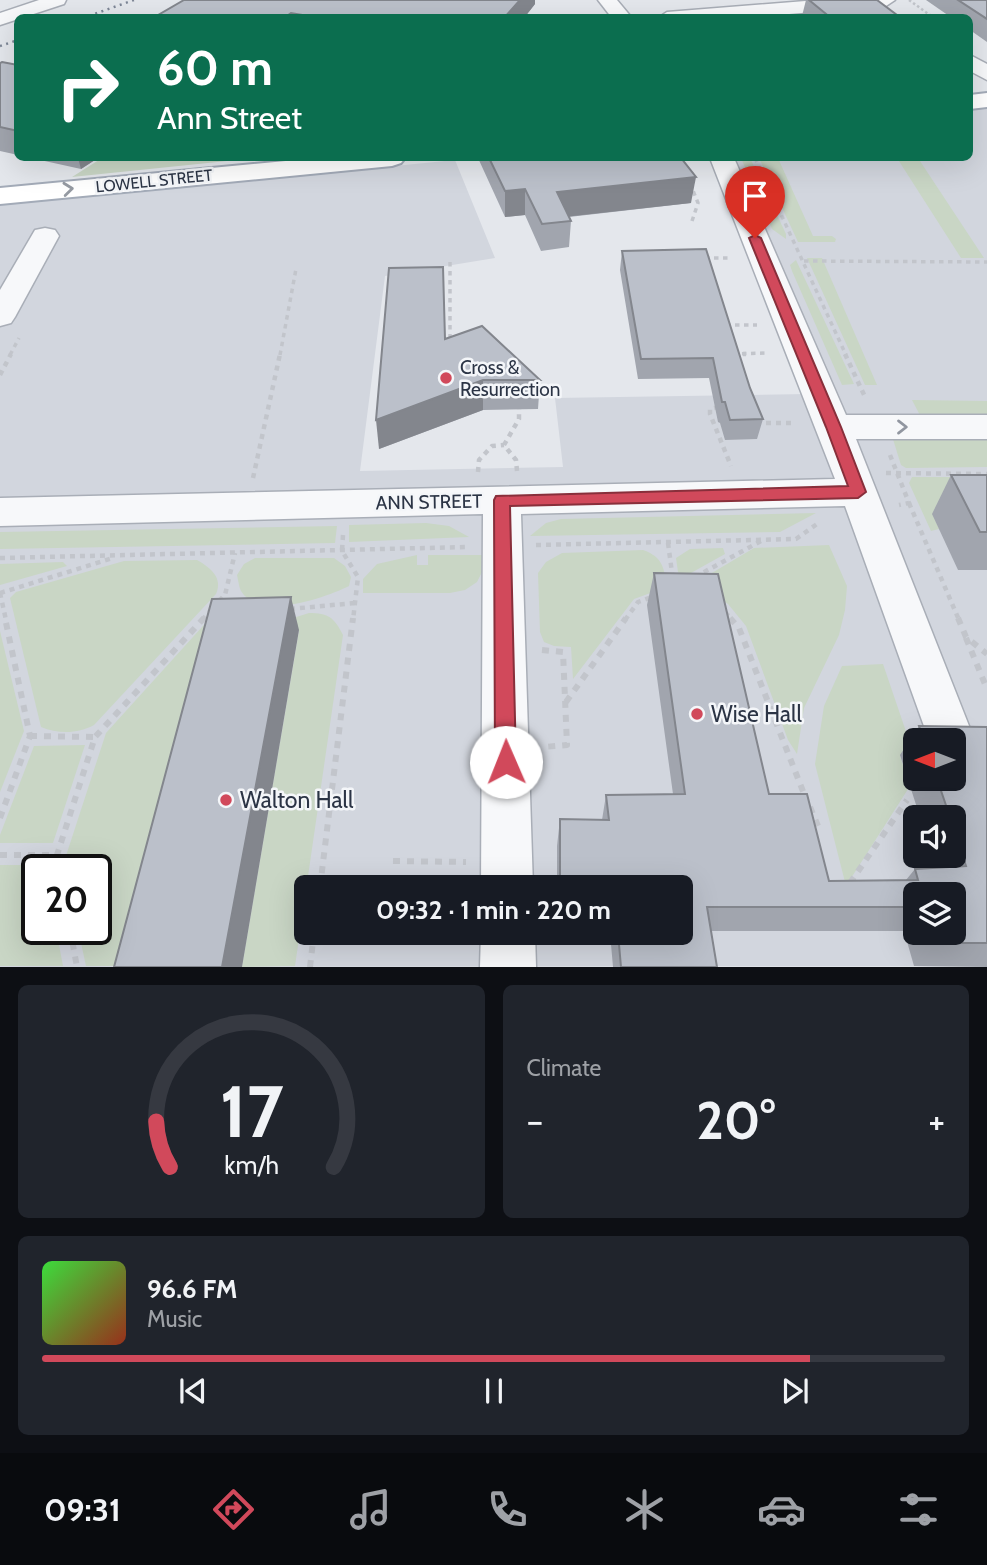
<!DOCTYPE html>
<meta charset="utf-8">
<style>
body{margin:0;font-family:Cabin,sans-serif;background:#20242c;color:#f1f3f6;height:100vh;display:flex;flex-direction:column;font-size:26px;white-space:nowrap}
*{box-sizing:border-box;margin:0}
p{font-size:23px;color:#9ea1a6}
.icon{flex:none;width:38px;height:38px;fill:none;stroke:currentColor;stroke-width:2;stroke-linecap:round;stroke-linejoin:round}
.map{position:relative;height:967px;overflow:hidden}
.drawer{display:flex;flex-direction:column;gap:18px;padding:18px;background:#0d0f14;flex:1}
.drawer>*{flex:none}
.banner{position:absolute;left:14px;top:14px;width:959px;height:147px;border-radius:10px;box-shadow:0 7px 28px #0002;background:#0b6e4f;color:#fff;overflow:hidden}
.needle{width:46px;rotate:270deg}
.fabs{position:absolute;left:903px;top:728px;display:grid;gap:14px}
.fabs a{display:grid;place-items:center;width:63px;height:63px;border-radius:10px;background:#171b24;box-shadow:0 7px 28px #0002;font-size:35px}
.speed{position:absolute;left:21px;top:854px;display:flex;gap:14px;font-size:35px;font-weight:700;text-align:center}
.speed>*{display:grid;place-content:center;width:91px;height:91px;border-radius:50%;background:#171b24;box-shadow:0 7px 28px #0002;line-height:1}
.speed .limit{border:4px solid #111;border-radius:10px;background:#fff;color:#111}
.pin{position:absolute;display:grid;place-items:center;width:60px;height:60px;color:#fff;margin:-72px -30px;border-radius:50% 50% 50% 0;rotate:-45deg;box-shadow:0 0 7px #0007}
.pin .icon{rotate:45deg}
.me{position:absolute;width:77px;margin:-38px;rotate:359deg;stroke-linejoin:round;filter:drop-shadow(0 0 5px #0008)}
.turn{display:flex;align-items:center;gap:24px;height:147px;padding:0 28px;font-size:32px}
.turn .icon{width:91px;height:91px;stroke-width:2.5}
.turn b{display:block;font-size:49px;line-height:60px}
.big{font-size:52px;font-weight:700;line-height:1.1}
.drawer .tile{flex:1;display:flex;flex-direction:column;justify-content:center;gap:10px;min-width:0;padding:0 24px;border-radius:10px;background:#20242c}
.drawer .dial{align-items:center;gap:0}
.dial svg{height:182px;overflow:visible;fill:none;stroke:#363941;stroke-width:7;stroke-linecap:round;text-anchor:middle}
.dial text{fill:#f1f3f6;stroke:none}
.song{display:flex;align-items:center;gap:21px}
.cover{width:84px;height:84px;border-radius:10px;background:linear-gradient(135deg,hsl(120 70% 55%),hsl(10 70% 35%))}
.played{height:7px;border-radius:4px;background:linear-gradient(90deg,#d1495b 85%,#363941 85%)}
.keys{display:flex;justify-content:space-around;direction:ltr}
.heat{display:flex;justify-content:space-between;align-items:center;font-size:38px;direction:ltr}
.drawer .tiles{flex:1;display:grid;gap:18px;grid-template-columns:1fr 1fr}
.tile:last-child{grid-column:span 2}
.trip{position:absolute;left:294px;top:875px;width:399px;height:70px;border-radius:10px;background:#171b24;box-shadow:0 7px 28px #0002;font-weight:700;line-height:70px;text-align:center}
.menu{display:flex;height:112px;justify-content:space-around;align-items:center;background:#090b0e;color:#9ea1a6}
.menu .icon{width:49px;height:49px}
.menu .selected{color:#d1495b}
.menu b{font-size:32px;color:#f1f3f6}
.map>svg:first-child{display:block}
.built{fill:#d2d6de;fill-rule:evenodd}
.green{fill:#c9d6c5}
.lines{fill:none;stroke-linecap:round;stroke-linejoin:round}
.minor-casing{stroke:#a9aeb7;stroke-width:3}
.major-casing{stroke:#a3abb8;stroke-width:4}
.path-far3{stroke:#c2c5cb;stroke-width:2.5;stroke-dasharray:2.5 2.5;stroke-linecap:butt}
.path-far2{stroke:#c2c5cb;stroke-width:3.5;stroke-dasharray:4.5 4.5;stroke-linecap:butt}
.path-far1{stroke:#c2c5cb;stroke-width:4.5;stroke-dasharray:5 5;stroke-linecap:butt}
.path{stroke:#c2c5cb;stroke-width:6;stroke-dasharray:7 7;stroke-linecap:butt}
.minor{fill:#f7f8fa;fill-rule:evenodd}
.major{fill:#fff;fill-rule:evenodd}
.rail{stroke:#7d8696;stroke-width:2.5;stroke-dasharray:2 4.5;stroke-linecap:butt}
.wall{fill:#a1a5ae;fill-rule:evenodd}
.shaded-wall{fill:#83868d}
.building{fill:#bbc0ca;stroke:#83868d;stroke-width:2}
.oneway{stroke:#959aa2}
.oneway2{stroke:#9196a0}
.route{fill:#d1495b;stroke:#882f3b;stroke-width:2}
.poi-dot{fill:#d1495b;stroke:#f4f6f9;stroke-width:2.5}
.labels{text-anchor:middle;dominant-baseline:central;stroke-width:5;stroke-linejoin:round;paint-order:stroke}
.far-street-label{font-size:16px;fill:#2b3445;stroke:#f4f6f9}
.poi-label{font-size:19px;fill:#2b3445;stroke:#f4f6f9;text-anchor:start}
.street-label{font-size:19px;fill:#2b3445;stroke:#f4f6f9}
.near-poi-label{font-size:23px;fill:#2b3445;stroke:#f4f6f9;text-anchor:start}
</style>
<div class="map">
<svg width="987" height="967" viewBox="0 0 987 967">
<rect width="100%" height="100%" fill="#e4e7ec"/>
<path class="built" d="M987 106V966L0 967V205L455 160 495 258 385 276 360 471 563 467 555 398 808 394 713 158H970V108ZM915 740H954V779H915ZM915 817H954V856H915ZM37 870H96V929H37ZM306 887H681V933H306ZM915 894H954V933H915Z"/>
<g class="green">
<path d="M102 158H232L227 161 72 177Z"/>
<path d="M741 158H750L786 234V239L772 229Z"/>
<path d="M759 158H778L813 236H832L836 239 835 242H798Z"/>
<path d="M897 158H918L984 258H961Z"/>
<path d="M807 258H822L877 385H865Z"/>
<path d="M796 260 854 384 842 385 792 271 790 265Z"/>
<path d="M912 400 987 401V420L923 421Z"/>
<path d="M892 436H987V467L906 468 901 465Z"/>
<path d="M912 477H987L933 515 939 529 931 531 909 483Z"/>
<path d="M816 513 780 532 530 536 546 523 561 519Z"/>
<path d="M426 523 449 526 469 537 349 542V525Z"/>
<path d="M337 526 335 543 0 549V532Z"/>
<path d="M829 545 847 586 845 610 839 635 804 708 797 754 788 740 746 626 728 604 695 583 754 548Z"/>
<path d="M723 548 725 554 682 578 678 572 676 558 690 549Z"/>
<path d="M643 550C663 557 664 568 667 587L634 599 573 679 571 647 554 646 544 642 540 632 538 573 546 562 562 553Z"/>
<path d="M417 555V565H428V555H482L483 570 477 582 465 590 450 593H363V579L377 564Z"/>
<path d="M255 558H334L345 566 351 577 349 586C325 598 259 621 241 591 239 587 238 579 237 575L244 564Z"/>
<path d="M197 560C211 568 223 578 216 594L94 725C78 734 58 734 41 727L10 598 16 592 124 561Z"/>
<path d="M63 562 67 566 0 585V564Z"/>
<path d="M309 613C328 613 334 617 343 635L295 966 242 967 299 631 290 619Z"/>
<path d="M212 616 141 966H86L78 929H96V870H65L64 862 106 733Z"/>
<path d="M0 631 24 731 0 792Z"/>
<path d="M883 664 914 755 900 756 910 786 846 886 815 764 824 706 842 666Z"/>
<path d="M85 745 53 843H0V835L34 746Z"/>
<path d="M0 865H44L45 870H37V929H56L63 966H0Z"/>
</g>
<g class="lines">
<g class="minor-casing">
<g id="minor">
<path d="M39 0H66L64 4 0 25V13Z"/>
<path d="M598 0H617L632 18H612Z"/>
<path d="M818 0H895L886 6 742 18H658L667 12Z"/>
<path d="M970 55 987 64V80L970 71Z"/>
<path d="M710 158H734L846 415H987V439H856L971 731 964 746 954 750V740H929L845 506 521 514 533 887H481L483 514 0 526V498L835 479Z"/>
<path d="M45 228 55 230 59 236 15 317 11 323 0 326V290L35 230Z"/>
<path d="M481 933H535L536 967H480Z"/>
</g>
</g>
<g class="major-casing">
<g id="major">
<path d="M987 93V107L970 109V95Z"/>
<path d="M317 158H405L401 163 392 166 0 204V188Z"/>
</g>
</g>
<path class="path-far3" d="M909 0 934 18"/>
<g class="path-far2">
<path d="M755 158 846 355"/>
<path d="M690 183 698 203 692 221"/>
<path d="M705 258H731"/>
<path d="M804 261 987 262"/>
<path d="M450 262V340"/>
<path d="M726 325H757"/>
<path d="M733 354 768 353"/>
<path d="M10 355 19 338"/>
<path d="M280 355 296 269"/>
</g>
<g class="path-far1">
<path d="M733 354H746"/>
<path d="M845 354 866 399"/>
<path d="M0 375 11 354"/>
<path d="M719 407 710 409V414L731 466"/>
<path d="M756 423H793"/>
<path d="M890 455 909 503 899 505"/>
<path d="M517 471 516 460 504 445 519 419V403"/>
<path d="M478 472 479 460 492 446 504 445"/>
<path d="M886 473 987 474"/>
<path d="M253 478 280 354"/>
<path d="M909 503 959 620"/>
<path d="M343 535 342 551 358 577 353 620"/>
<path d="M668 543 673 580"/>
<path d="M536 545 796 539 817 524"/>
<path d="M0 558 468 547"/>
<path d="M695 577 761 541"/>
<path d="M0 593 6 620"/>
<path d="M0 593 113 558"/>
<path d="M219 601 225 595 235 553"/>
<path d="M290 609 355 603"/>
<path d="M725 612 732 620"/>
<path d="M202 620 211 610"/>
<path d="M625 620 638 602 652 597"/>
</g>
<g class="path">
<path d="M730 618 739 628 806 799"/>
<path d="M958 618 966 637 987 654"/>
<path d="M966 638 987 689"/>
<path d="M542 650 563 652 567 745 544 747"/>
<path d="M566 702 626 618"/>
<path d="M30 736 95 737"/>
<path d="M810 807 818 826"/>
<path d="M0 818 30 736 5 618"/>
<path d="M0 855H57"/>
<path d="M393 861 466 862"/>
<path d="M59 870 57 855 95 737 204 618"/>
<path d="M850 883 907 800"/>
<path d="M320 887 353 618"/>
<path d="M70 929 77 967"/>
<path d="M310 967 314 933"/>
</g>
<use href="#minor" class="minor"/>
<use href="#major" class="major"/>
<g class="rail">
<path d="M83 18 134 0"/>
<path d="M0 46 18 40"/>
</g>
</g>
<g class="wall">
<path d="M806 0H877L901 18H805L802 16Z"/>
<path d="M926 0H987V42L970 30V18H952Z"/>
<path d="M535 4 524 18H153Z"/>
<path d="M0 63 18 65V155L0 151Z"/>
<path d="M31 158H98L81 169Z"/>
<path d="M478 158H681L691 203 569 217 571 221 569 247 541 251 525 215 505 217Z"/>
<path d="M622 251 750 388 763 419 757 439 725 440 720 423 718 422 709 378 638 379 620 270Z"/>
<path d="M445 339 540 380 538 409 483 410 379 449Z"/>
<path d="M951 475H987V570H958L932 514Z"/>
<path d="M654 573 769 794 829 881 906 880 915 869 936 868 932 856H954V817H920L900 755 919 726 987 727V967L914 966 904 931H711L717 967H613L610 933H681V887H557V846L560 819 602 820 606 795 673 794 647 605ZM915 740H954V779H915ZM915 894 954 933H915Z"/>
</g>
<g class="shaded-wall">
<path d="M520 0H535V4L524 18H504Z"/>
<path d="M78 158H98L81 169Z"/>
<path d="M227 158H264L227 161Z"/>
<path d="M696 177 691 203 555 218 557 192Z"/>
<path d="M525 189V215L505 217V191Z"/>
<path d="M483 380V410L379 449 376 420Z"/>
<path d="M291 597 299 630 242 967H222Z"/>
</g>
<g class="building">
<path d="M184 0H520L504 18H320L291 13 284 18H153Z"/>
<path d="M809 0H877L901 18H831Z"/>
<path d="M958 0H987V19Z"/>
<path d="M2 62 18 65V131L0 127V63Z"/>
<path d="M489 158H681L696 177 557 192 571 221 542 224 525 189 505 191Z"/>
<path d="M706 249 750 388 763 419 730 420 725 402H722L713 358 641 359 622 251Z"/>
<path d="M443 267 445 339 482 326 540 380H483L376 420 389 268Z"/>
<path d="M951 475H987V532H980Z"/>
<path d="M654 573 718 574 769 794H807L829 881 918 880 915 869 966 866 954 829V817H950L937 779H954V740H924L919 726 987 727V943H936L933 933H954V894H915V907H707L717 967H621L618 933H681V887H615L614 878 560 880V819L609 820 606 795 685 794Z"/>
<path d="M291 597 222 967H114L212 599Z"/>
</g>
<defs><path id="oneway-chevron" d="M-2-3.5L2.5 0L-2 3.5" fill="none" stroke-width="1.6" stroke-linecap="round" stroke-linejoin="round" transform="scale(1.75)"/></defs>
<use class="oneway" href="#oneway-chevron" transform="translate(68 189) rotate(-6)"/>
<use class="oneway2" href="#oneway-chevron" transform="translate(902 427)"/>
<path class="route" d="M755 235 761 238 841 427 866 492 858 498 510 506 516 762 513 769 506 771 498 769 495 762 494 500 496 496 848 486 826 427 749 238Z"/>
<g class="poi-dot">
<circle cx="446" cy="378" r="7"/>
<circle cx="697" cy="714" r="7"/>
<circle cx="226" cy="800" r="7"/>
</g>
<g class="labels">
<g class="far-street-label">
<text transform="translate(154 181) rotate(-6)">LOWELL STREET</text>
</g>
<g class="poi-label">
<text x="460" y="367">Cross &amp;<tspan x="460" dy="22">Resurrection</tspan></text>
</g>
<g class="street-label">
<text transform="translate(429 502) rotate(-1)">ANN STREET</text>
</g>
<g class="near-poi-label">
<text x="711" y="714">Wise Hall</text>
<text x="240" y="800">Walton Hall</text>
</g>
</g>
</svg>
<div class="fabs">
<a><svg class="needle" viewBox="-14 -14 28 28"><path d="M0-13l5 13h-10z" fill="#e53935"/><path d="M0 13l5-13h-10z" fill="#9ea1a6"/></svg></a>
<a><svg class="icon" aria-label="sound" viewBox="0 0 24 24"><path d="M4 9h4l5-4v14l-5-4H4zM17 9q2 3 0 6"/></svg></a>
<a><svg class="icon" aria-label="layers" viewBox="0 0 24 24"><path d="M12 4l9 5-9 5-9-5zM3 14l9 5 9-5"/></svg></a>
</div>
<div class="speed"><div class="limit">20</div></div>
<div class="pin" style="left:755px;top:238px;background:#d93025"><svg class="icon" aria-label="arrive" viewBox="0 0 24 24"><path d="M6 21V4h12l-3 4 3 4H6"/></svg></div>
<svg class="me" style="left:506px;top:762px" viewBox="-20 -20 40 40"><circle r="19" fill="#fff"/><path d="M0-13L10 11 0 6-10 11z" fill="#d1495b"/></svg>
<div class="trip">09:32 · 1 min · 220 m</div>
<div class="banner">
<div class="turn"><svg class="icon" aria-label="right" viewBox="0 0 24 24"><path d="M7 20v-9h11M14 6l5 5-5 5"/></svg><div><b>60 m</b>Ann Street</div></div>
</div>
</div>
<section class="drawer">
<div class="tiles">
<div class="tile dial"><svg viewBox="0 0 100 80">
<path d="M14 69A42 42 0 1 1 86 69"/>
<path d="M14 69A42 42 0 0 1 8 49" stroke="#d1495b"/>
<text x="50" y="56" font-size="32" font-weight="700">17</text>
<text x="50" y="72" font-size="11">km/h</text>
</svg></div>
<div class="tile"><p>Climate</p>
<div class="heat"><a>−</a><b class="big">20°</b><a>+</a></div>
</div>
<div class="tile">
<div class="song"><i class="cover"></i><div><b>96.6 FM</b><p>Music</p></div></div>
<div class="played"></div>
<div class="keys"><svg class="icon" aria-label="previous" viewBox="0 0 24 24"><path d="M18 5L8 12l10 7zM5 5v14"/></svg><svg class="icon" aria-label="pause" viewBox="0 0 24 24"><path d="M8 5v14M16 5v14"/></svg><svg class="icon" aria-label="next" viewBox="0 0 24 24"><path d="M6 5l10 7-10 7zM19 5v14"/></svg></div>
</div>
</div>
</section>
<nav class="menu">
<b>09:31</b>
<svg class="icon selected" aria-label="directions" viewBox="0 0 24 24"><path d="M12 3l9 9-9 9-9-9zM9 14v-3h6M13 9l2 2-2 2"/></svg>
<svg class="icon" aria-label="music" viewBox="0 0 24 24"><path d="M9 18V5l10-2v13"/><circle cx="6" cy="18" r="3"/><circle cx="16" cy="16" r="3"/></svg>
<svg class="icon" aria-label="phone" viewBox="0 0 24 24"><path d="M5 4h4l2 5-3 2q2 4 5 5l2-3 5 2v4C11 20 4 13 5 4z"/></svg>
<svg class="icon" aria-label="climate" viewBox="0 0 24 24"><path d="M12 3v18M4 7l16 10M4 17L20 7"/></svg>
<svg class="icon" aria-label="car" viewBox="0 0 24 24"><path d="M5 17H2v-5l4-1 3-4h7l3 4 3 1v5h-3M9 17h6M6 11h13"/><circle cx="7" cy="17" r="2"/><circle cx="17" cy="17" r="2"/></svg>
<svg class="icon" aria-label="filters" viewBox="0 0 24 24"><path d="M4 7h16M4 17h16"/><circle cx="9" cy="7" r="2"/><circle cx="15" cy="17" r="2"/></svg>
</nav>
